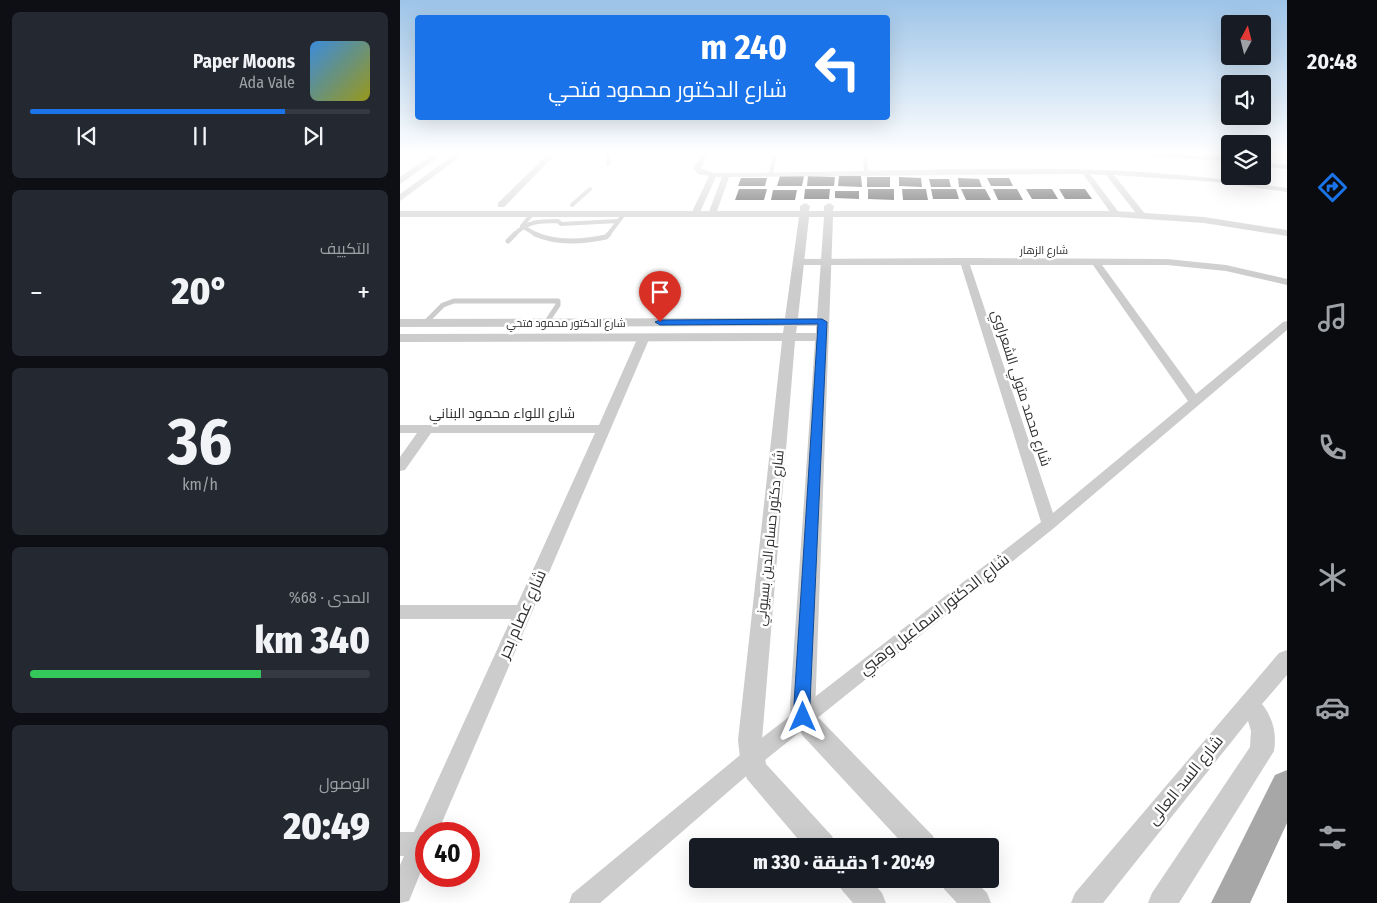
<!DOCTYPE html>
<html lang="ar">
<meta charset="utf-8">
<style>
body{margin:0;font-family:"Fira Sans Condensed",Cairo,sans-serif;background:#242831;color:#f1f3f6;direction:rtl;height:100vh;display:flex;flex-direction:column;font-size:19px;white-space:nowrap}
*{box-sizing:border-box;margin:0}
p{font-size:16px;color:#9ea1a6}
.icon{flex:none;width:28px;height:28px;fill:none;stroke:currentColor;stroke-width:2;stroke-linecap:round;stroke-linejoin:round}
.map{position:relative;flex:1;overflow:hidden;direction:ltr}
.side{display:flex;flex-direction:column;gap:12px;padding:12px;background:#0d0f14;width:400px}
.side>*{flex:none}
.top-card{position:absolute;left:15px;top:15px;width:475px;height:105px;border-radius:5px;box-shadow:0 5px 20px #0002;direction:rtl;background:#1a73e8;color:#fff;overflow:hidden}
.needle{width:32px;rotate:7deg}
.controls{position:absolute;left:821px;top:15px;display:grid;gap:10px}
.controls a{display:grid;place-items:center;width:50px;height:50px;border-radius:5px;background:#171b24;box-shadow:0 5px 20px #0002;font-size:25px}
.speed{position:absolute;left:15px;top:822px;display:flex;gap:10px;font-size:25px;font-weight:700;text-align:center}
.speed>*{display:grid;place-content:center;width:65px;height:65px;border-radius:50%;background:#171b24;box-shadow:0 5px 20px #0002;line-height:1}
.speed .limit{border:8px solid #d22;background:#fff;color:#111}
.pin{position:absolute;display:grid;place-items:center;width:42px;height:42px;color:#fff;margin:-51px -21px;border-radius:50% 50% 50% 0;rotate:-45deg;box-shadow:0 0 5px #0007}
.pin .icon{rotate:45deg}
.me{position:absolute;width:55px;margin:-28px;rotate:0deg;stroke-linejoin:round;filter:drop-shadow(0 0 4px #0008)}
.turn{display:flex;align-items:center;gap:18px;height:105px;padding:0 20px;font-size:22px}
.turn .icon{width:65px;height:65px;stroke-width:2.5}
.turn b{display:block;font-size:35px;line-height:42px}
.big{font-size:38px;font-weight:800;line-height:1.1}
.side .card{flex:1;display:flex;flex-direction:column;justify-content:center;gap:8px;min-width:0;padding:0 18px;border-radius:8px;background:#242831}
.side .dial{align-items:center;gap:0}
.dial b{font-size:65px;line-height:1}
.song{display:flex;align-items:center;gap:15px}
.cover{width:60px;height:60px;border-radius:8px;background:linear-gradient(135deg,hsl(210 70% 55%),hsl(60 70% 35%))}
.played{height:5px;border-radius:2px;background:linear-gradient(90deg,#1a73e8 75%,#363941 75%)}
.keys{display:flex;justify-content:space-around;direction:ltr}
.heat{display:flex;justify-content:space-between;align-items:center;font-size:28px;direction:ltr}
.charge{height:8px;border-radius:4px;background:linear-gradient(90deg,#34c759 68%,#363941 0)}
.trip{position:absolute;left:289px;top:838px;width:310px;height:50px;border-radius:5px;background:#171b24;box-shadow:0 5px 20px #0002;font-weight:800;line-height:50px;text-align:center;direction:rtl}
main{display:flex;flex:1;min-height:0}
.dock{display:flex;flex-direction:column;width:90px;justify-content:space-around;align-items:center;background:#090b0e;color:#9ea1a6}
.dock .icon{width:35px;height:35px}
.dock .current{color:#1a73e8}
.dock b{font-size:22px;color:#f1f3f6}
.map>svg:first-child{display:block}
.building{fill:#161616}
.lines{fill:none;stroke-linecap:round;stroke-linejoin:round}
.service-far1{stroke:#ccc;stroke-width:4}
.service{stroke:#ccc;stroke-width:5}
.minor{fill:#ccc;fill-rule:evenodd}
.tertiary{fill:#ccc;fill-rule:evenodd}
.primary{fill:#a7a7a7;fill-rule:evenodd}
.route{fill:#1a73e8;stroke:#114b97}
.labels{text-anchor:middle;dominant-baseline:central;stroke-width:5;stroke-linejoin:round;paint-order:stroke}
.far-street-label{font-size:11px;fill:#2f2f2f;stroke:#fff}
.street-label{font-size:14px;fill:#2f2f2f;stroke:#fff}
.near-street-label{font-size:16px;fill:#2f2f2f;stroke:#fff}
</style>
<main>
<nav class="dock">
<b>20:48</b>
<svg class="icon current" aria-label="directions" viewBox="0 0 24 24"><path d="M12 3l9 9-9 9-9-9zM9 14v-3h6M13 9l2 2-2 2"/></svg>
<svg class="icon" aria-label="music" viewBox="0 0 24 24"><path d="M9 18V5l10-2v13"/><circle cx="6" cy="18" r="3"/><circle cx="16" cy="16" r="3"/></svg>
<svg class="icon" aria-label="phone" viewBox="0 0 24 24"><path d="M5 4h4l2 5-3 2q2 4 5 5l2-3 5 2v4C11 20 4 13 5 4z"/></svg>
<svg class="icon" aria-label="climate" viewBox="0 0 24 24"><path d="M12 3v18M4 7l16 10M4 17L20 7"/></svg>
<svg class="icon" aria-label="car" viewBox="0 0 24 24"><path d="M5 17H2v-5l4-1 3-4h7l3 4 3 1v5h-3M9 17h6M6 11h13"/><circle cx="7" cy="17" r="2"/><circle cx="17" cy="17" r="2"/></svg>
<svg class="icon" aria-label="filters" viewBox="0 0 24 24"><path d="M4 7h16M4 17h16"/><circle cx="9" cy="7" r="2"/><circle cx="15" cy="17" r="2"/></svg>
</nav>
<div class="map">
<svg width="887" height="903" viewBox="0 0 887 903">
<rect width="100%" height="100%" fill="#fff"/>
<g class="building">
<path d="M380 176H404L402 186H377Z"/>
<path d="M408 176 435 177 434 186H407Z"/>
<path d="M439 176H461L462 187 438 186Z"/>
<rect x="467" y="177" width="23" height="10"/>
<path d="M499 177 521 178 522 187 499 186Z"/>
<path d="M341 178H367L365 186H338Z"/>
<path d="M558 178 579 179 582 187H559Z"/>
<path d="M587 178H609L613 186H591Z"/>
<path d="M529 179H549L551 187H531Z"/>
<path d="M339 189H367L364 200H335Z"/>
<path d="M405 189H430L429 199H404Z"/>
<path d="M468 189H494V200L468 199Z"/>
<path d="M502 189H526L528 200H503Z"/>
<path d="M531 189H556L559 199H533Z"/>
<path d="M561 189H585L591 200H566Z"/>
<path d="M593 189H617L623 200H598Z"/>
<path d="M626 189H652L658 199H632Z"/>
<path d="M659 189H685L692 199H665Z"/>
<path d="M373 190H397L395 200H371Z"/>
<path d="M435 191H459V199L435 198Z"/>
</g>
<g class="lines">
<g class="service-far1">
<path d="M465 152 466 174"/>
<path d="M208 164 209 151"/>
<path d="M371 174 375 152"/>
<path d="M172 205 190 189"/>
<path d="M132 214 122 226 137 235"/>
<path d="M114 235C127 221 139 221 158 221L161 224 218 221"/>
<path d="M208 235 224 214"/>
</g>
<g class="service">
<path d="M135 234C157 244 182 242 206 237L209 234"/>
<path d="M108 241 115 234"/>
<path d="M25 323 43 305 54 301H158V305L146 323"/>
</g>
<g class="minor">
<path d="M151 151 759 152 830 158V162C657 147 482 153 309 153L301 168 313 173C457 173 601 164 744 172 792 175 839 181 887 188V192L816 182 714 175 746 215 742 217H739L706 175 690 174 720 214 719 216H713L683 174 329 177 316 214 312 216 308 214 322 177H316L299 214 295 216 291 214 309 176 298 174 293 168 302 153H157L104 207H98V203Z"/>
<path d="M862 162 887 165V169L862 166Z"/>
<path d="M564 258 767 259 826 265 887 279V285L826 271 767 265H702L796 394 883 322 887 321V330L654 528 359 765 200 903H169L172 894 345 751 641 522 561 265H399L394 262 399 259ZM570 265H693L788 401 653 513Z"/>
<path d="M244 334 250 337 37 834H26V859L9 901 0 903V865L4 856H0V832H14L111 619H0V605H117L195 433H31L5 470 0 471V457L17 433H0V425H199L238 337Z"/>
</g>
<g class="tertiary">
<path d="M38 151H47L0 184V177Z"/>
<path d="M59 151H68L0 201V194Z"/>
<path d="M405 203 410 206 409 211H424V206L429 203 434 206 433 211H716L804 217 887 230V236L804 223 716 217H433L415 714 533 836 537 846H505L403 736 391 717 390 704 415 341H395L362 740 366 764 432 836 436 846H404L347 779 340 758 338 740 382 341 0 342V334L383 333 384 326 0 327V319L385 318 399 217H0V211H400V206ZM409 217H424L417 318H398ZM397 326H416V333H396Z"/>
<path d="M887 650V675L862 704C873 718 877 734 874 751L779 903H748L752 893 850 747 851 731 848 721 703 903H671L675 893 879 653Z"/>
<path d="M437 879H470L482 893 486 903H453L441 889Z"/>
<path d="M540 879H573L587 893 591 903H557L544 889Z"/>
</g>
<path class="primary" d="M887 770V823L850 903H811L875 775Z"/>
</g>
<linearGradient id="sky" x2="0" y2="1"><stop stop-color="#9dc4e8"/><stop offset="0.55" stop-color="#fff"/><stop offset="1" stop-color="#fff" stop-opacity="0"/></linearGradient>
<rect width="887" height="277" fill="url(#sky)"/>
<path class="route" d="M422 319 427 322 410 704 411 717 409 722 403 724 397 722 395 717 394 704 418 324 260 325 255 322 260 320Z"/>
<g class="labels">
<g class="far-street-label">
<text x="644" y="250">شارع الزهار</text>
<text x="166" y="323">شارع الدكتور محمود فتحي</text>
</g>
<g class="street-label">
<text transform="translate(621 388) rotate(72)">شارع محمد متولي الشعراوي</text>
<text x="102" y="413">شارع اللواء محمود البناني</text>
<text transform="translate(370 538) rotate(-84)">شارع دكتور حسام الدين بسيوني</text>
</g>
<g class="near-street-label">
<text transform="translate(122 614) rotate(-66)">شارع عصام بحر</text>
<text transform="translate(534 614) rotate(-38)">شارع الدكتور اسماعيل وهبي</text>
<text transform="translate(785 780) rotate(-51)">شارع السد العالى</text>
</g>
</g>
</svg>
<div class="controls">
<a><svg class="needle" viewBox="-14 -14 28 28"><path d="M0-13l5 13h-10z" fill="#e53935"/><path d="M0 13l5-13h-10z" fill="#9ea1a6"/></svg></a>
<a><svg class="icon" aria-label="sound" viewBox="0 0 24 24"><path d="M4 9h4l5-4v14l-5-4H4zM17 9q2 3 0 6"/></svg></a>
<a><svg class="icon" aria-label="layers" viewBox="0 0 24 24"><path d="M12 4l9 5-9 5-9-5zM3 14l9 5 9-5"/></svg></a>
</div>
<div class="speed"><div class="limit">40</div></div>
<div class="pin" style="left:260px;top:322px;background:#d93025"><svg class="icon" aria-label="arrive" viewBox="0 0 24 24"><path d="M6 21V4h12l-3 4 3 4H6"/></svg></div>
<svg class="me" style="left:403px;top:717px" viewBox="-20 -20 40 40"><path d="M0-17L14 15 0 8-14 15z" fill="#1a73e8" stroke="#fff" stroke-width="4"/></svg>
<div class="trip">20:49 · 1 دقيقة · 330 m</div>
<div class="top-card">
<div class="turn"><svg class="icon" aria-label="left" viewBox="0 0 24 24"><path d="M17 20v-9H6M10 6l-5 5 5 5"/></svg><div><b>240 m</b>شارع الدكتور محمود فتحي</div></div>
</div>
</div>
<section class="side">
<div class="card">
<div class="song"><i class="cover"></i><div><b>Paper Moons</b><p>Ada Vale</p></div></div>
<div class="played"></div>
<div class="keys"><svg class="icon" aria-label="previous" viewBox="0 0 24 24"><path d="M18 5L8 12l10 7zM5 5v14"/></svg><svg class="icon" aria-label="pause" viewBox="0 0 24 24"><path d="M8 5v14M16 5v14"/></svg><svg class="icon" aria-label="next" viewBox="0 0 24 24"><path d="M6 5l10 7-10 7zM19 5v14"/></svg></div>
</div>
<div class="card"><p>التكييف</p>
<div class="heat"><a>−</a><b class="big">20°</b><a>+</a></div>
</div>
<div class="card dial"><b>36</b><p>km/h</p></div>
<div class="card"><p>المدى · 68%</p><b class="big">340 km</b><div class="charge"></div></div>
<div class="card"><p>الوصول</p><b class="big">20:49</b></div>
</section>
</main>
